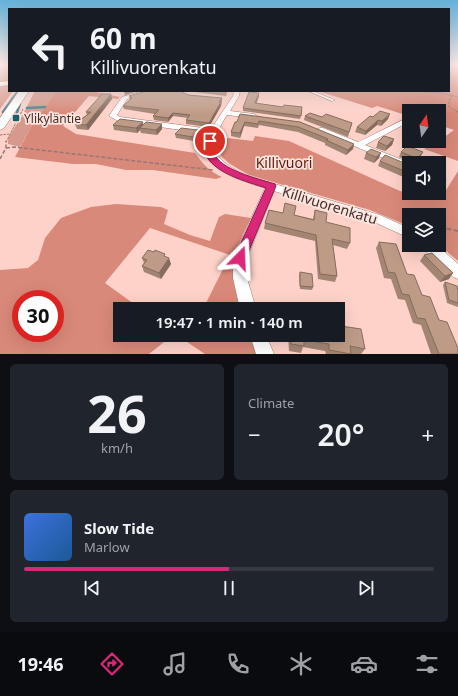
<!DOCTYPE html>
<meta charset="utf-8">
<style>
body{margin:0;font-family:"Noto Sans",sans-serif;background:#20242c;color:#f1f3f6;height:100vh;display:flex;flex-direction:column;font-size:15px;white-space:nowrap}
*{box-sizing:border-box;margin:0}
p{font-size:13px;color:#9ea1a6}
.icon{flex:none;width:22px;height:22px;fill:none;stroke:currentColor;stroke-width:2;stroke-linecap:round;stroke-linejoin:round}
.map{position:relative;height:354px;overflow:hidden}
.sheet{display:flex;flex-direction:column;gap:10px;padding:10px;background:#0d0f14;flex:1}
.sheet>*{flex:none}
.top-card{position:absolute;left:8px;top:8px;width:442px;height:84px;border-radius:0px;box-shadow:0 4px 16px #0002;background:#171b24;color:#f1f3f6;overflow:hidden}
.needle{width:26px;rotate:13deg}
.buttons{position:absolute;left:402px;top:104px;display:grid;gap:8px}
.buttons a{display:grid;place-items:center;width:44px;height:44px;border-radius:0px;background:#171b24;box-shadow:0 4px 16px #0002;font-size:20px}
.speed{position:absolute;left:12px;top:290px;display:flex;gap:8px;font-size:20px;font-weight:700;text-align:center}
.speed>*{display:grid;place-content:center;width:52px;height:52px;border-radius:50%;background:#171b24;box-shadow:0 4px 16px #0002;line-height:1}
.speed .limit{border:6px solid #d22;background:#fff;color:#111}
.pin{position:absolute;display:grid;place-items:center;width:34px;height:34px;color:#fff;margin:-17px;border:2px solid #fff;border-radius:50%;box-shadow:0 1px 4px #0007}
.me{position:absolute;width:44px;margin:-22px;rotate:21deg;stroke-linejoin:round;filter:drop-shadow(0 0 3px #0008)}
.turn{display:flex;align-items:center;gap:14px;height:84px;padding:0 16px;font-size:18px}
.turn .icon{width:52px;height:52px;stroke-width:2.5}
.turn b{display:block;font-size:28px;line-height:34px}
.big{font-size:30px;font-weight:600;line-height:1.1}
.sheet .widget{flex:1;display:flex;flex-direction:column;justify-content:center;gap:6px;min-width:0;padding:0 14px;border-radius:6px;background:#20242c}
.sheet .dial{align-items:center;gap:0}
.dial b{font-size:52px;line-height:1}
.song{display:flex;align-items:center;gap:12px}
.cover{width:48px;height:48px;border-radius:6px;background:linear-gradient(135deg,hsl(220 70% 55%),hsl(210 70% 35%))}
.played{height:4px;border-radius:2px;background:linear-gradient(90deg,#db2777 50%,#363941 50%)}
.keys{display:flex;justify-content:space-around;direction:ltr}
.heat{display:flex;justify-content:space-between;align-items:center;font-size:22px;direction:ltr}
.sheet .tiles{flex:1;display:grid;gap:10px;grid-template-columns:1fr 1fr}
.widget:last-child{grid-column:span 2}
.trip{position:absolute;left:113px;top:302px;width:232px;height:40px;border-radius:0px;background:#171b24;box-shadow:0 4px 16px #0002;font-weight:600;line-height:40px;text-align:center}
.tab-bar{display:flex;height:64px;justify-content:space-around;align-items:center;background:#090b0e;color:#9ea1a6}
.tab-bar .icon{width:28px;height:28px}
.tab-bar .on{color:#db2777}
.tab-bar b{font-size:18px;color:#f1f3f6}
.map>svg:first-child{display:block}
.green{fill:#d6998c}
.forest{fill:#d98979;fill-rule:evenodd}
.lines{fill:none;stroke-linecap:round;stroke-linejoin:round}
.stream-far1{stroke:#418895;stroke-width:2}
.stream{stroke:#418895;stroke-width:2.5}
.lane-casing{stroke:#9f7870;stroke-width:1}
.street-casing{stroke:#9f7870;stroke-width:1}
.secondary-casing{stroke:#9f7870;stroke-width:1}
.path-far2{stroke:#957873;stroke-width:1;stroke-dasharray:2.5 1;stroke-linecap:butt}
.path-far1{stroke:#957873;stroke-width:1.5;stroke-dasharray:4 2;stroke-linecap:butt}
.path{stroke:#957873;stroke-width:2;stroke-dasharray:5 2.5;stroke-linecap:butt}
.lane{fill:#fff;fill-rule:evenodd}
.street{fill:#fff;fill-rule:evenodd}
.secondary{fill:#fff;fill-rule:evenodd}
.wall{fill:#a38573}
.shaded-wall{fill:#856c5e}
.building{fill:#be9b86;stroke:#856c5e}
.route{fill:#db2777;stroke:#8e194d}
.poi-dot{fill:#15606d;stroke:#ffe4de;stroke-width:1.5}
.labels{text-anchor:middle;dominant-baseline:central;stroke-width:3.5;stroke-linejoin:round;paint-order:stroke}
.far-poi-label{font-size:12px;fill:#3f2e2b;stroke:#ffe4de;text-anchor:start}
.park-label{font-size:14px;fill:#60190c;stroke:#ffe4de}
.street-label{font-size:14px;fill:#3f2e2b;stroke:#ffe4de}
</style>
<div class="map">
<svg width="458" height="354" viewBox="0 0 458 354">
<rect width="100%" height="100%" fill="#fed2c9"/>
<g class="green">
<path d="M0 65H9V82L0 83Z"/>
<path d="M9 83V91H13L0 109V84Z"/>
<path d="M35 91H56L31 127 20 147 8 144V138L22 116Z"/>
</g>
<g class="forest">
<path d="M449 65H458V161L424 149 439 141 454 130 439 125V111H409V116L377 106 372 108 318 91H449Z"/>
<path d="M56 91H100L96 92 120 97 118 99 89 96 63 126 76 134 195 153C202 163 210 172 222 177L216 179 153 170H126L96 164H73L15 157 31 127Z"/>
<path d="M255 136 289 141 400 191 440 200 458 171V261L439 245V215H409V226L370 210 249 175 230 164 222 157 218 148 217 143 219 137 253 141Z"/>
<path d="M116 204 161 207 168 210 164 224 190 235 210 241 219 217 225 214 251 218 243 234 236 251 230 255 150 228 105 283 141 309H120V335H173L149 354H0V270L28 268 38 260 45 238 61 218 91 207ZM21 299H55V333H21Z"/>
<path d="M226 263 233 266 234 283 242 309H203Z"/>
<path d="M191 335H251L257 354H205L187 342Z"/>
</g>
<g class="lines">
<path class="stream-far1" d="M12 99 18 91"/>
<g class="stream">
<path d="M27 108 45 107"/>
<path d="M3 112 13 98"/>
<path d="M16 115 20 104"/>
</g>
<g class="lane-casing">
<path id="lane" d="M308 91H313L335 100 332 101Z"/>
</g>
<g class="street-casing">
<g id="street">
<path d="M9 81V85L0 86V82Z"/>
<path d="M143 91H154L127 99 117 115 120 117 211 129 233 96 234 91H240L239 96 230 111 254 114 258 116 254 118 227 115C206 148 210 156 244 175L380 215 409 228V238L372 221 274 191 247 258V278L256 309H240L233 278V258L265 188C240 180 194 169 209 134L118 121 109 116 122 97Z"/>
<path d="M409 117V122L365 145 410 163 409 169 316 130 320 128H323L358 142Z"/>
<path d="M439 175 446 179 445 181 439 182Z"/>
<path d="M422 245H437L458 264V279L453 277 423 249Z"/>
<path d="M250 335H266L274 354H256Z"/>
</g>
</g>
<g class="secondary-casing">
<path id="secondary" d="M19 91H29L4 128 0 130V118Z"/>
</g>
<g class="path-far2">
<path d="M410 91 441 93 458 97"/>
<path d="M452 95 449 102V107L458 112"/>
<path d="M0 135 9 134"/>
<path d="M6 142 23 109"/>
</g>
<g class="path-far1">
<path d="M6 148 14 147 213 170"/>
<path d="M0 159 6 148V141"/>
</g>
<g class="path">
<path d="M439 227 458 231"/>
<path d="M415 245 418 247"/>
</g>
<use href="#lane" class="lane"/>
<use href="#street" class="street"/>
<use href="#secondary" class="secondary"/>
</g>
<g class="wall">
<path d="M186 91H227V93L226 96Z"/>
<path d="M259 93V96L256 104 301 116 300 119 243 111V108Z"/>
<path d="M111 94 112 99 88 130 77 129 75 124 87 115 86 112Z"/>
<path d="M188 95 222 98 221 106 209 127 186 124V120L188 118 173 116 168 122 154 120 153 116 155 114 124 109 123 106 130 100 129 96Z"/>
<path d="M240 114 300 122 354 144 353 149 346 155 325 145V143L320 141 298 132 259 125 258 128 244 126 240 138 231 136V132L237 122Z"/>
<path d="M305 116 322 117 352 123 348 137 304 120Z"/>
<path d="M373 117 388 119 381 126 377 125 365 135 355 132 357 127Z"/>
<path d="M113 125H143L162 129 157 135 141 133 140 130 137 133 114 130Z"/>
<path d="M175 134H198L194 141 176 138Z"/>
<path d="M394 139 392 145 385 151 376 148 378 142Z"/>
<path d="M401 152H423L420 157 415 163H411V162L399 157Z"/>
<path d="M366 153 379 158 374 163 364 159Z"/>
<path d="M380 161 409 165V178L408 179 378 166Z"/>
<path d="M315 210 326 222 350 243 347 249 333 245 337 276 335 282 318 279 315 241 264 229 265 223 294 215 313 219Z"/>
<path d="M379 242 407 274 439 320 458 354H431L421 325 413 323 405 300 398 299 391 279 384 278 376 248Z"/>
<path d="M424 255 449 279 440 282 420 261Z"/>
<path d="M166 257 171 264 161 279 144 272 142 266 144 263 142 258Z"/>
<path d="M300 272 313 287 312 290 300 289 299 275Z"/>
<path d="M445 282 458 291V307L447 303 443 285Z"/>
<path d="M341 326 365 349 361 354H326L325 351 303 347 301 353 289 351 288 335H338Z"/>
</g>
<g class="shaded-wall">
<path d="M124 91H138L125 95Z"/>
<path d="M259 93V96L255 107V103Z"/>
<path d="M111 94 112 99 88 130 86 125Z"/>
<path d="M222 98 221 106 209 127V123Z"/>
<path d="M173 113V116L168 122V118Z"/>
<path d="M390 114 388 119 381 126 382 121Z"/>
<path d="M378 120 377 125 365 135 366 131Z"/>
<path d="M143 122 144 127 140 128V130L137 133 136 128Z"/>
<path d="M245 122 244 126 240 138V133Z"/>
<path d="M162 124V129L157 135 156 130Z"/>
<path d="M198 130V134L194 141 193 137Z"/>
<path d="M394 139 392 145 385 151 387 146Z"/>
<path d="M354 144 353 149 346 155 348 150Z"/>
<path d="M423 152 420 157 415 163H413Z"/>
<path d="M381 153 379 158 374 163 376 157Z"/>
<path d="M169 258 171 264 161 279 159 273Z"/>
<path d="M453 273 449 279 440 282 445 276Z"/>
</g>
<g class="building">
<path d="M146 91H180L188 95 222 98 219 102H221L209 123 186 120 190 115 173 113 168 118 153 116 159 110 123 106 132 98 129 96Z"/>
<path d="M216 91H226V92Z"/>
<path d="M249 92 259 93 255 103 283 107 284 105 302 107 301 116 243 108Z"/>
<path d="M102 94H111L86 125 75 124 91 112H86Z"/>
<path d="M380 111 390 114 382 121 378 120 366 131 357 127 370 116 373 117Z"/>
<path d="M310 113 322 117 326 114 352 123 349 132 305 116Z"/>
<path d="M240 114 300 122 354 144 348 150 326 140 328 139 321 136 298 127 259 121 258 124 245 122 240 133 231 132 235 122H237Z"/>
<path d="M120 119 143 122 136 128 113 125Z"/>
<path d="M146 122 162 124 156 130 140 128Z"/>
<path d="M181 128 198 130 193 137 175 134Z"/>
<path d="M384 136 394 139 387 146 378 142Z"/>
<path d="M407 146 423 152 413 163 414 157 401 152Z"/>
<path d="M371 149 381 153 376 157 366 153Z"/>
<path d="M385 155 409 165V173L380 161Z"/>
<path d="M439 178 442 179 439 185Z"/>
<path d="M285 203 296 206 294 215 314 220 315 210 327 213 326 222 350 228V243L332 239 337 276 320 274 316 235 265 223 269 210 283 213Z"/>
<path d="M379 242 396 244 407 274 414 275 422 295 430 297 439 320 447 322 458 348V354H439L425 319 417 318 409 295 402 294 395 273 388 272Z"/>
<path d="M148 250 154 252 155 250 165 254 164 256 169 258 159 273 142 266 147 260 142 258Z"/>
<path d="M432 253 453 273 445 276 424 255Z"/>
<path d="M300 272 312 274 313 287 300 286Z"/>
<path d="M445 282 457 286 458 291V303L449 300Z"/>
<path d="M338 321H341V326L361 329 365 349 350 346 351 354 329 350V344L304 340V346L291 344V335H338Z"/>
</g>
<linearGradient id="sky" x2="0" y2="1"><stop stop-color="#65b2d9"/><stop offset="0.57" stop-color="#ffebe7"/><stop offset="1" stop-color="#ffebe7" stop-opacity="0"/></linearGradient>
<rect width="458" height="114" fill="url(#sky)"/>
<path class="route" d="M210 138 214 141C214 144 212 150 214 153 220 170 259 179 275 184L276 186 246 258 245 261 240 263 236 261 234 258 266 188C248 182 212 173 205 153 204 150 206 144 206 141Z"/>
<rect class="poi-dot" x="12" y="114" width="8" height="8" rx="2"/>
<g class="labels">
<g class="far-poi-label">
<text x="24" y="118">Ylikyläntie</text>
</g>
<g class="park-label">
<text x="284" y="162">Killivuori</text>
</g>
<g class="street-label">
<text transform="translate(330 205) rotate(17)">Killivuorenkatu</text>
</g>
</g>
</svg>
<div class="buttons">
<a><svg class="needle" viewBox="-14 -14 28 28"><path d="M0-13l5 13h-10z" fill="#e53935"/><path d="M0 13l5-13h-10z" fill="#9ea1a6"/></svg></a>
<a><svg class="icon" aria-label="sound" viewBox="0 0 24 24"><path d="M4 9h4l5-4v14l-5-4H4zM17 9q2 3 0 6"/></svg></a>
<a><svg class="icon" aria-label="layers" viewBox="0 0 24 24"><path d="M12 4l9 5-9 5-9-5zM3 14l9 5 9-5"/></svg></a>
</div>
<div class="speed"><div class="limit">30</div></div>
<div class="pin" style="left:210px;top:141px;background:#d93025"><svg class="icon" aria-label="arrive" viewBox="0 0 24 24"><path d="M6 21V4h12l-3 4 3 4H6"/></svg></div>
<svg class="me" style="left:240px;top:258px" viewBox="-20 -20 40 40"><path d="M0-17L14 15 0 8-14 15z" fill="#db2777" stroke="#fff" stroke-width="4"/></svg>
<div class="trip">19:47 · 1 min · 140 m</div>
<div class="top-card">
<div class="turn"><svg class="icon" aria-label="left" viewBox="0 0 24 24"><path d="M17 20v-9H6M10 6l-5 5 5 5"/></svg><div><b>60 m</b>Killivuorenkatu</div></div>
</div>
</div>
<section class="sheet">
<div class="tiles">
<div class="widget dial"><b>26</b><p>km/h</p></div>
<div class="widget"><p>Climate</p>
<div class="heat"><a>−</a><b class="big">20°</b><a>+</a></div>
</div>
<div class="widget">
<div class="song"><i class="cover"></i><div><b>Slow Tide</b><p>Marlow</p></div></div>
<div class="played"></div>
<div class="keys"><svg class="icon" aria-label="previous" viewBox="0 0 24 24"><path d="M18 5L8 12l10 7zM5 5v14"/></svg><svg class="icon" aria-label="pause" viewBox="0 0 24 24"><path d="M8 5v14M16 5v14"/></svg><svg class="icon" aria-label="next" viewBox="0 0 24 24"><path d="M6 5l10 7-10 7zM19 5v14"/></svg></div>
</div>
</div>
</section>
<nav class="tab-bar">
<b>19:46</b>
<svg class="icon on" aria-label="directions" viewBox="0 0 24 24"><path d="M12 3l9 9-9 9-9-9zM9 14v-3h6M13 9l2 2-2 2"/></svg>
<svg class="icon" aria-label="music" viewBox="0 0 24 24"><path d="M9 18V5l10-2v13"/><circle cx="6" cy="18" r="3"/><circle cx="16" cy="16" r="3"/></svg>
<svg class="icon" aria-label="phone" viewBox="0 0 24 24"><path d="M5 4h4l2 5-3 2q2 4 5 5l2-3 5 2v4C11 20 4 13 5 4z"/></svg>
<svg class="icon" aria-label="climate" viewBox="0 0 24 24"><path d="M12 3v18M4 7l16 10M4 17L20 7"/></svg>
<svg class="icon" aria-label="car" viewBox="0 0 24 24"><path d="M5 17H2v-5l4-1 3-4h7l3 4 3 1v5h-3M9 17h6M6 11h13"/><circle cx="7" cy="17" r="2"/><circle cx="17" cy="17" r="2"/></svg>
<svg class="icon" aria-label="filters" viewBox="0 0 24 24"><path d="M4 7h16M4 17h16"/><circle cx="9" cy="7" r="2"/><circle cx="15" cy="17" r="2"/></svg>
</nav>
